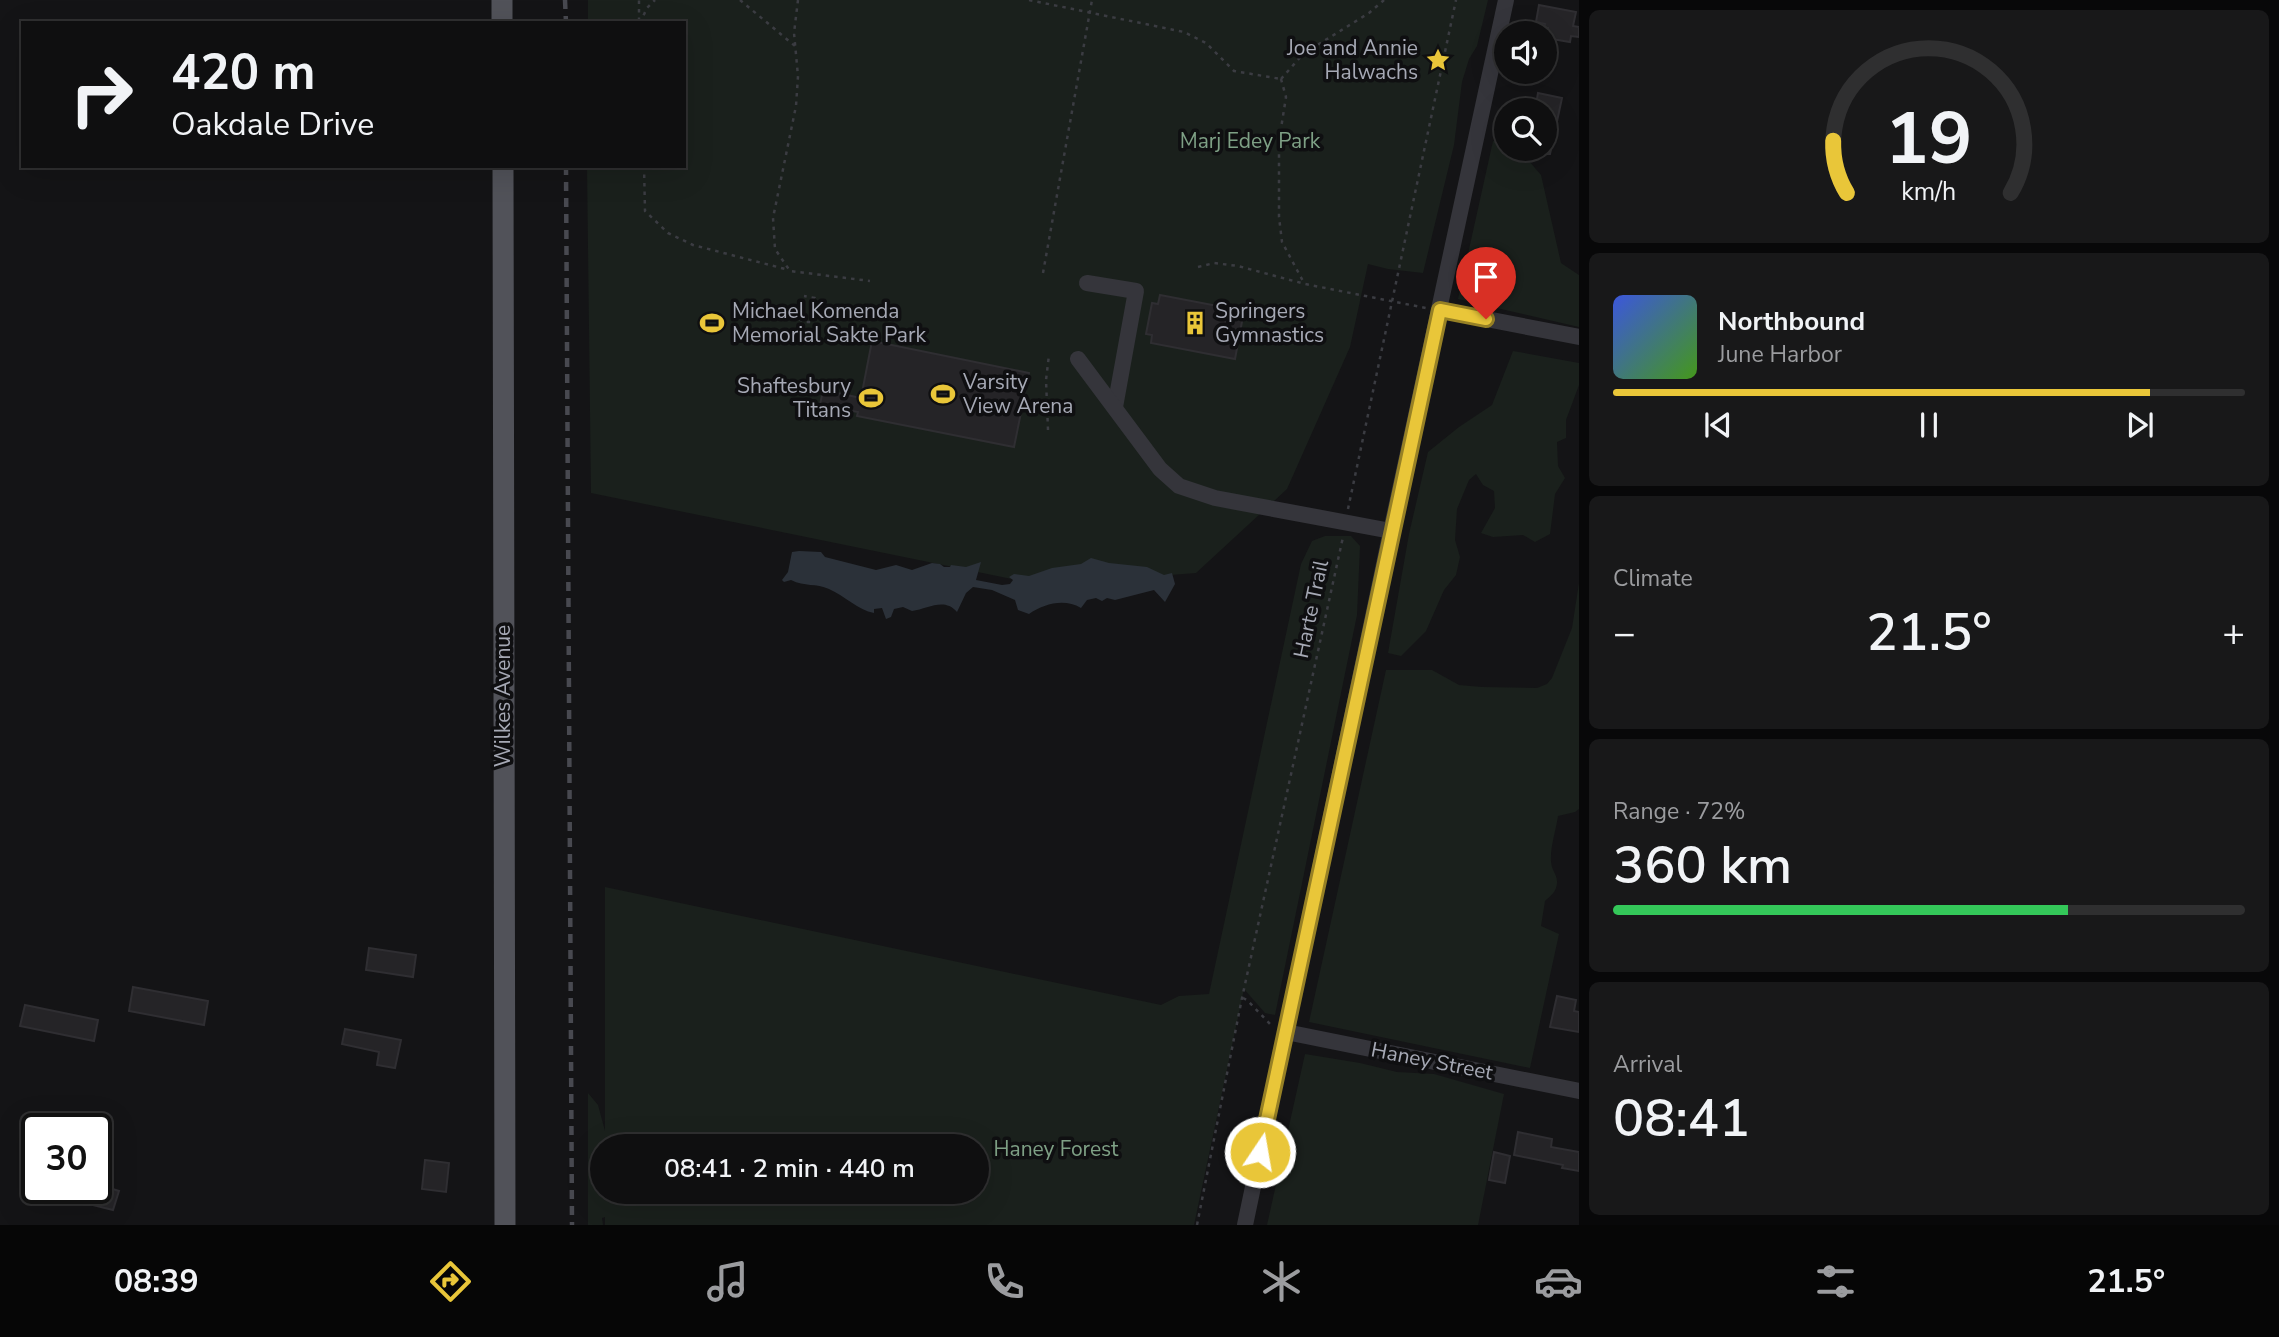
<!DOCTYPE html>
<meta charset="utf-8">
<style>
body{margin:0;font-family:"Nunito Sans",sans-serif;background:#181819;color:#f1f3f6;height:100vh;display:flex;flex-direction:column;font-size:26px;white-space:nowrap}
*{box-sizing:border-box;margin:0}
p{font-size:23px;color:#9b9c9f}
.icon{flex:none;width:38px;height:38px;fill:none;stroke:currentColor;stroke-width:2;stroke-linecap:round;stroke-linejoin:round}
.map{position:relative;flex:1;overflow:hidden}
.panel{display:flex;flex-direction:column;gap:10px;padding:10px;background:#080809;width:700px}
.panel>*{flex:none}
.hud{position:absolute;left:21px;top:21px;width:665px;height:147px;border-radius:0px;box-shadow:0 7px 28px #0002,0 0 0 2px #2f2f30;background:#0f0f10;color:#f1f3f6;overflow:hidden}
.buttons{position:absolute;left:1494px;top:21px;display:grid;gap:14px}
.buttons a{display:grid;place-items:center;width:63px;height:63px;border-radius:50%;background:#0f0f10;box-shadow:0 7px 28px #0002,0 0 0 2px #2f2f30;font-size:35px}
.speed{position:absolute;left:21px;top:1113px;display:flex;gap:14px;font-size:35px;font-weight:700;text-align:center}
.speed>*{display:grid;place-content:center;width:91px;height:91px;border-radius:50%;background:#0f0f10;box-shadow:0 7px 28px #0002,0 0 0 2px #2f2f30;line-height:1}
.speed .limit{border:4px solid #111;border-radius:10px;background:#fff;color:#111}
.pin{position:absolute;display:grid;place-items:center;width:60px;height:60px;color:#fff;margin:-72px -30px;border-radius:50% 50% 50% 0;rotate:-45deg;box-shadow:0 0 7px #0007}
.pin .icon{rotate:45deg}
.me{position:absolute;width:77px;margin:-38px;rotate:12deg;stroke-linejoin:round;filter:drop-shadow(0 0 5px #0008)}
.turn{display:flex;align-items:center;gap:24px;height:147px;padding:0 35px;font-size:32px}
.turn .icon{width:91px;height:91px;stroke-width:2.5}
.turn b{display:block;font-size:49px;line-height:60px}
.big{font-size:52px;font-weight:600;line-height:1.1}
.panel .widget{flex:1;display:flex;flex-direction:column;justify-content:center;gap:10px;min-width:0;padding:0 24px;border-radius:10px;background:#181819}
.panel .dial{align-items:center;gap:0}
.dial svg{height:182px;overflow:visible;fill:none;stroke:#2f2f30;stroke-width:7;stroke-linecap:round;text-anchor:middle}
.dial text{fill:#f1f3f6;stroke:none}
.song{display:flex;align-items:center;gap:21px}
.cover{width:84px;height:84px;border-radius:10px;background:linear-gradient(135deg,hsl(230 70% 55%),hsl(100 70% 35%))}
.played{height:7px;border-radius:4px;background:linear-gradient(90deg,#e9c639 85%,#2f2f30 85%)}
.keys{display:flex;justify-content:space-around;direction:ltr}
.heat{display:flex;justify-content:space-between;align-items:center;font-size:38px;direction:ltr}
.charge{height:10px;border-radius:5px;background:linear-gradient(90deg,#34c759 72%,#2f2f30 0)}
.trip{position:absolute;left:590px;top:1134px;width:399px;height:70px;border-radius:35px;background:#0f0f10;box-shadow:0 7px 28px #0002,0 0 0 2px #2f2f30;font-weight:600;line-height:70px;text-align:center}
.menu{display:flex;height:112px;justify-content:space-around;align-items:center;background:#060606;color:#9b9c9f}
.menu .icon{width:49px;height:49px}
.menu .active{color:#e9c639}
.menu b{font-size:32px;color:#f1f3f6}
main{display:flex;flex:1;min-height:0}
.map>svg:first-child{display:block}
.green{fill:#1a201c;fill-rule:evenodd}
.water{fill:#2b3139}
.building{fill:#252427;stroke:#2f2e32;stroke-width:2}
.lines{fill:none;stroke-linecap:round;stroke-linejoin:round}
.path{stroke:#3b3c42;stroke-width:2.5;stroke-dasharray:3.5 5;stroke-linecap:butt}
.minor{stroke:#35353b;stroke-width:16}
.major{stroke:#515259;stroke-width:21}
.rail{stroke:#484950;stroke-width:4.5;stroke-dasharray:9 7;stroke-linecap:butt}
.route-casing{stroke:#978125;stroke-width:18}
.route{stroke:#e9c639;stroke-width:12}
.labels{text-anchor:middle;dominant-baseline:central;stroke-width:7;stroke-linejoin:round;paint-order:stroke}
.poi-label{font-size:21px;fill:#a6a9b5;stroke:#0f0f11;text-anchor:start}
.park-label{font-size:21px;fill:#7ea085;stroke:#0f0f11}
.street-label{font-size:21px;fill:#a6a9b5;stroke:#0f0f11}
</style>
<main>
<div class="map">
<svg width="1579" height="1225" viewBox="0 0 1579 1225">
<rect width="100%" height="100%" fill="#141416"/>
<g class="green">
<path d="M588 0H1488L1477 46 1469 59 1462 82 1454 145 1423 273 1388 269 1368 264 1350 347 1287 489 1196 573 1041 585 591 493 587 166H684V23H588Z"/>
<path d="M1493 141 1507 142V149H1523L1529 161 1541 175 1561 263 1579 275V327L1458 299Z"/>
<path d="M1513 351 1579 363V385L1566 420V438L1557 442 1558 466 1565 478 1555 494 1550 534 1535 542 1523 535 1493 537 1481 533 1495 508 1494 491 1483 485 1476 474 1469 480 1457 509 1455 540 1460 557 1456 575 1444 590 1426 631 1401 656 1388 653 1409 534 1428 452 1459 427 1492 405Z"/>
<path d="M1325 536H1351L1360 546 1357 615 1275 1015 1265 1013 1244 989 1194 1225H605V1217L602 1218 603 1225H588V1093L598 1105 605 1131V887L1161 1005 1179 996 1209 994 1301 564 1312 541ZM602 1146H976V1192H602Z"/>
<path d="M1579 583V809L1575 812 1558 816C1556 831 1548 853 1552 867 1555 875 1559 879 1556 888 1554 894 1549 897 1545 901L1541 926 1559 934 1530 1068 1309 1022 1386 670H1432L1459 685 1482 687 1537 688 1547 684 1552 678 1572 628Z"/>
<path d="M1305 1054 1360 1063 1397 1072 1434 1074 1504 1094 1478 1225H1267Z"/>
</g>
<path class="water" d="M799 551 821 552 825 557 876 570 896 565 912 570 932 563 940 564 944 567H950L951 565 966 567 981 562 976 580 1002 585 1010 584 1013 580 1009 577 1014 574 1029 576 1052 568 1081 564 1091 558 1109 563 1147 567 1164 575 1172 573 1175 584 1165 602 1154 590 1115 600 1107 598 1102 601 1096 598 1087 600 1081 608C1064 598 1044 604 1029 614L1018 610 1015 600 992 590 973 587 966 593 957 612C944 597 928 609 912 611L903 607 894 609 891 617 886 619 882 608 874 609V613C858 610 845 596 829 589 816 583 805 587 791 580L784 582 782 580 788 572 792 552Z"/>
<g class="building">
<path d="M1539 5 1576 12 1573 26 1579 27V37L1571 36 1570 42 1546 38 1548 28 1544 27 1545 24 1536 22Z"/>
<path d="M1538 93 1562 98 1550 154H1545V110H1535Z"/>
<path d="M1160 295 1244 311 1235 359 1151 343 1152 335 1146 334 1152 303 1158 304Z"/>
<path d="M872 341 1029 373 1014 447 857 416 858 412 820 405 823 390 861 398Z"/>
<path d="M369 948 416 955 413 977 366 970Z"/>
<path d="M133 987 208 1001 204 1025 129 1011Z"/>
<path d="M1557 996 1576 1000 1574 1011 1579 1012V1032L1550 1027Z"/>
<path d="M25 1005 98 1020 94 1041 20 1026Z"/>
<path d="M345 1029 401 1040 395 1068 377 1065 379 1052 342 1044Z"/>
<path d="M1518 1132 1552 1139 1551 1147 1579 1152V1171L1562 1168 1563 1165 1514 1155Z"/>
<path d="M1494 1152 1510 1156 1505 1183 1489 1180Z"/>
<path d="M425 1160 449 1163 446 1192 422 1189Z"/>
<path d="M96 1184 119 1191 113 1210 81 1202 84 1188H96Z"/>
</g>
<g class="lines">
<g class="path">
<path d="M740 0 795 46"/>
<path d="M798 0 794 33 798 76 796 106 773 218 775 249 790 271 870 281"/>
<path d="M1029 0 1184 32 1206 43 1234 71 1281 79"/>
<path d="M639 21V0"/>
<path d="M640 23 647 8 655 0"/>
<path d="M1281 79 1286 97 1279 141V217L1282 242 1304 283"/>
<path d="M1281 79 1303 54 1369 13 1384 0"/>
<path d="M644 166 645 211 668 233 693 245 789 270"/>
<path d="M1198 267 1214 263 1238 266 1305 284 1426 308"/>
<path d="M1043 273 1092 0"/>
<path d="M821 312 863 316"/>
<path d="M799 319 804 322H812L821 312 815 298 804 296"/>
<path d="M1048 430 1046 380 1049 355"/>
<path d="M1348 509 1456 0"/>
<path d="M1243 998 1247 1000 1273 1027"/>
<path d="M1197 1225 1242 998 1343 537"/>
</g>
<g class="minor">
<path d="M1087 283 1136 291 1115 407"/>
<path d="M1440 310 1579 337"/>
<path d="M1078 359 1160 469 1179 486 1215 498 1391 531"/>
<path d="M1286 1032 1579 1091"/>
<path d="M1245 1225 1391 531 1506 0"/>
</g>
<g class="major">
<path d="M502 0V23"/>
<path d="M503 166 505 1225"/>
</g>
<g class="rail">
<path d="M565 0 566 23"/>
<path d="M566 166 572 1225"/>
</g>
</g>
<g class="lines">
<g class="route-casing">
<path id="route" d="M1260 1152 1440 310 1486 319"/>
</g>
<use href="#route" class="route"/>
</g>
<defs>
<g id="sight-bare" transform="scale(1.89)"><path d="M0-6L1.8-2.2L6-1.7L2.9 1.2L3.7 5.4L0 3.3L-3.7 5.4L-2.9 1.2L-6-1.7L-1.8-2.2Z" fill="#e9c639" stroke="#0f0f11" stroke-width="2.5" paint-order="stroke"/></g>
<g id="stadium-bare" transform="scale(1.89)"><path d="M0-5a6.5 5 0 1 0 0 10a6.5 5 0 1 0 0-10ZM-3.5-1.8h7v3.6h-7Z" fill="#e9c639" stroke="#0f0f11" stroke-width="2.5" paint-order="stroke"/></g>
<g id="building-bare" transform="scale(1.89)"><path d="M-4-6H4V6H1V3H-1V6H-4ZM-2.5-4.3h1.7v1.8h-1.7ZM.8-4.3h1.7v1.8H.8ZM-2.5-1h1.7V.8h-1.7ZM.8-1h1.7V.8H.8Z" fill="#e9c639" stroke="#0f0f11" stroke-width="2.5" paint-order="stroke"/></g>
</defs>
<g fill-rule="evenodd">
<use href="#sight-bare" x="1438" y="60"/>
<use href="#stadium-bare" x="712" y="323"/>
<use href="#building-bare" x="1195" y="323"/>
<use href="#stadium-bare" x="943" y="394"/>
<use href="#stadium-bare" x="871" y="398"/>
</g>
<g class="labels">
<g class="poi-label">
<text x="1418" y="48" text-anchor="end">Joe and Annie<tspan x="1418" dy="24">Halwachs</tspan></text>
<text x="732" y="311">Michael Komenda<tspan x="732" dy="24">Memorial Sakte Park</tspan></text>
<text x="1215" y="311">Springers<tspan x="1215" dy="24">Gymnastics</tspan></text>
<text x="963" y="382">Varsity<tspan x="963" dy="24">View Arena</tspan></text>
<text x="851" y="386" text-anchor="end">Shaftesbury<tspan x="851" dy="24">Titans</tspan></text>
</g>
<g class="park-label">
<text x="1250" y="141">Marj Edey Park</text>
<text x="1056" y="1149">Haney Forest</text>
</g>
<g class="street-label">
<text transform="translate(1311 609) rotate(-78)">Harte Trail</text>
<text transform="translate(503 696) rotate(-90)">Wilkes Avenue</text>
<text transform="translate(1432 1061) rotate(11)">Haney Street</text>
</g>
</g>
</svg>
<div class="buttons">
<a><svg class="icon" aria-label="sound" viewBox="0 0 24 24"><path d="M4 9h4l5-4v14l-5-4H4zM17 9q2 3 0 6"/></svg></a>
<a><svg class="icon" aria-label="search" viewBox="0 0 24 24"><circle cx="10" cy="10" r="6"/><path d="M15 15l6 6"/></svg></a>
</div>
<div class="speed"><div class="limit">30</div></div>
<div class="pin" style="left:1486px;top:319px;background:#d93025"><svg class="icon" aria-label="arrive" viewBox="0 0 24 24"><path d="M6 21V4h12l-3 4 3 4H6"/></svg></div>
<svg class="me" style="left:1260px;top:1152px" viewBox="-20 -20 40 40"><circle r="17" fill="#e9c639" stroke="#fff" stroke-width="3"/><path d="M0-11L8 9 0 5-8 9z" fill="#fff"/></svg>
<div class="trip">08:41 · 2 min · 440 m</div>
<div class="hud">
<div class="turn"><svg class="icon" aria-label="right" viewBox="0 0 24 24"><path d="M7 20v-9h11M14 6l5 5-5 5"/></svg><div><b>420 m</b>Oakdale Drive</div></div>
</div>
</div>
<section class="panel">
<div class="widget dial"><svg viewBox="0 0 100 80">
<path d="M14 69A42 42 0 1 1 86 69"/>
<path d="M14 69A42 42 0 0 1 8 46" stroke="#e9c639"/>
<text x="50" y="56" font-size="32" font-weight="700">19</text>
<text x="50" y="72" font-size="11">km/h</text>
</svg></div>
<div class="widget">
<div class="song"><i class="cover"></i><div><b>Northbound</b><p>June Harbor</p></div></div>
<div class="played"></div>
<div class="keys"><svg class="icon" aria-label="previous" viewBox="0 0 24 24"><path d="M18 5L8 12l10 7zM5 5v14"/></svg><svg class="icon" aria-label="pause" viewBox="0 0 24 24"><path d="M8 5v14M16 5v14"/></svg><svg class="icon" aria-label="next" viewBox="0 0 24 24"><path d="M6 5l10 7-10 7zM19 5v14"/></svg></div>
</div>
<div class="widget"><p>Climate</p>
<div class="heat"><a>−</a><b class="big">21.5°</b><a>+</a></div>
</div>
<div class="widget"><p>Range · 72%</p><b class="big">360 km</b><div class="charge"></div></div>
<div class="widget"><p>Arrival</p><b class="big">08:41</b></div>
</section>
</main>
<nav class="menu">
<b>08:39</b>
<svg class="icon active" aria-label="directions" viewBox="0 0 24 24"><path d="M12 3l9 9-9 9-9-9zM9 14v-3h6M13 9l2 2-2 2"/></svg>
<svg class="icon" aria-label="music" viewBox="0 0 24 24"><path d="M9 18V5l10-2v13"/><circle cx="6" cy="18" r="3"/><circle cx="16" cy="16" r="3"/></svg>
<svg class="icon" aria-label="phone" viewBox="0 0 24 24"><path d="M5 4h4l2 5-3 2q2 4 5 5l2-3 5 2v4C11 20 4 13 5 4z"/></svg>
<svg class="icon" aria-label="climate" viewBox="0 0 24 24"><path d="M12 3v18M4 7l16 10M4 17L20 7"/></svg>
<svg class="icon" aria-label="car" viewBox="0 0 24 24"><path d="M5 17H2v-5l4-1 3-4h7l3 4 3 1v5h-3M9 17h6M6 11h13"/><circle cx="7" cy="17" r="2"/><circle cx="17" cy="17" r="2"/></svg>
<svg class="icon" aria-label="filters" viewBox="0 0 24 24"><path d="M4 7h16M4 17h16"/><circle cx="9" cy="7" r="2"/><circle cx="15" cy="17" r="2"/></svg>
<b>21.5°</b>
</nav>
